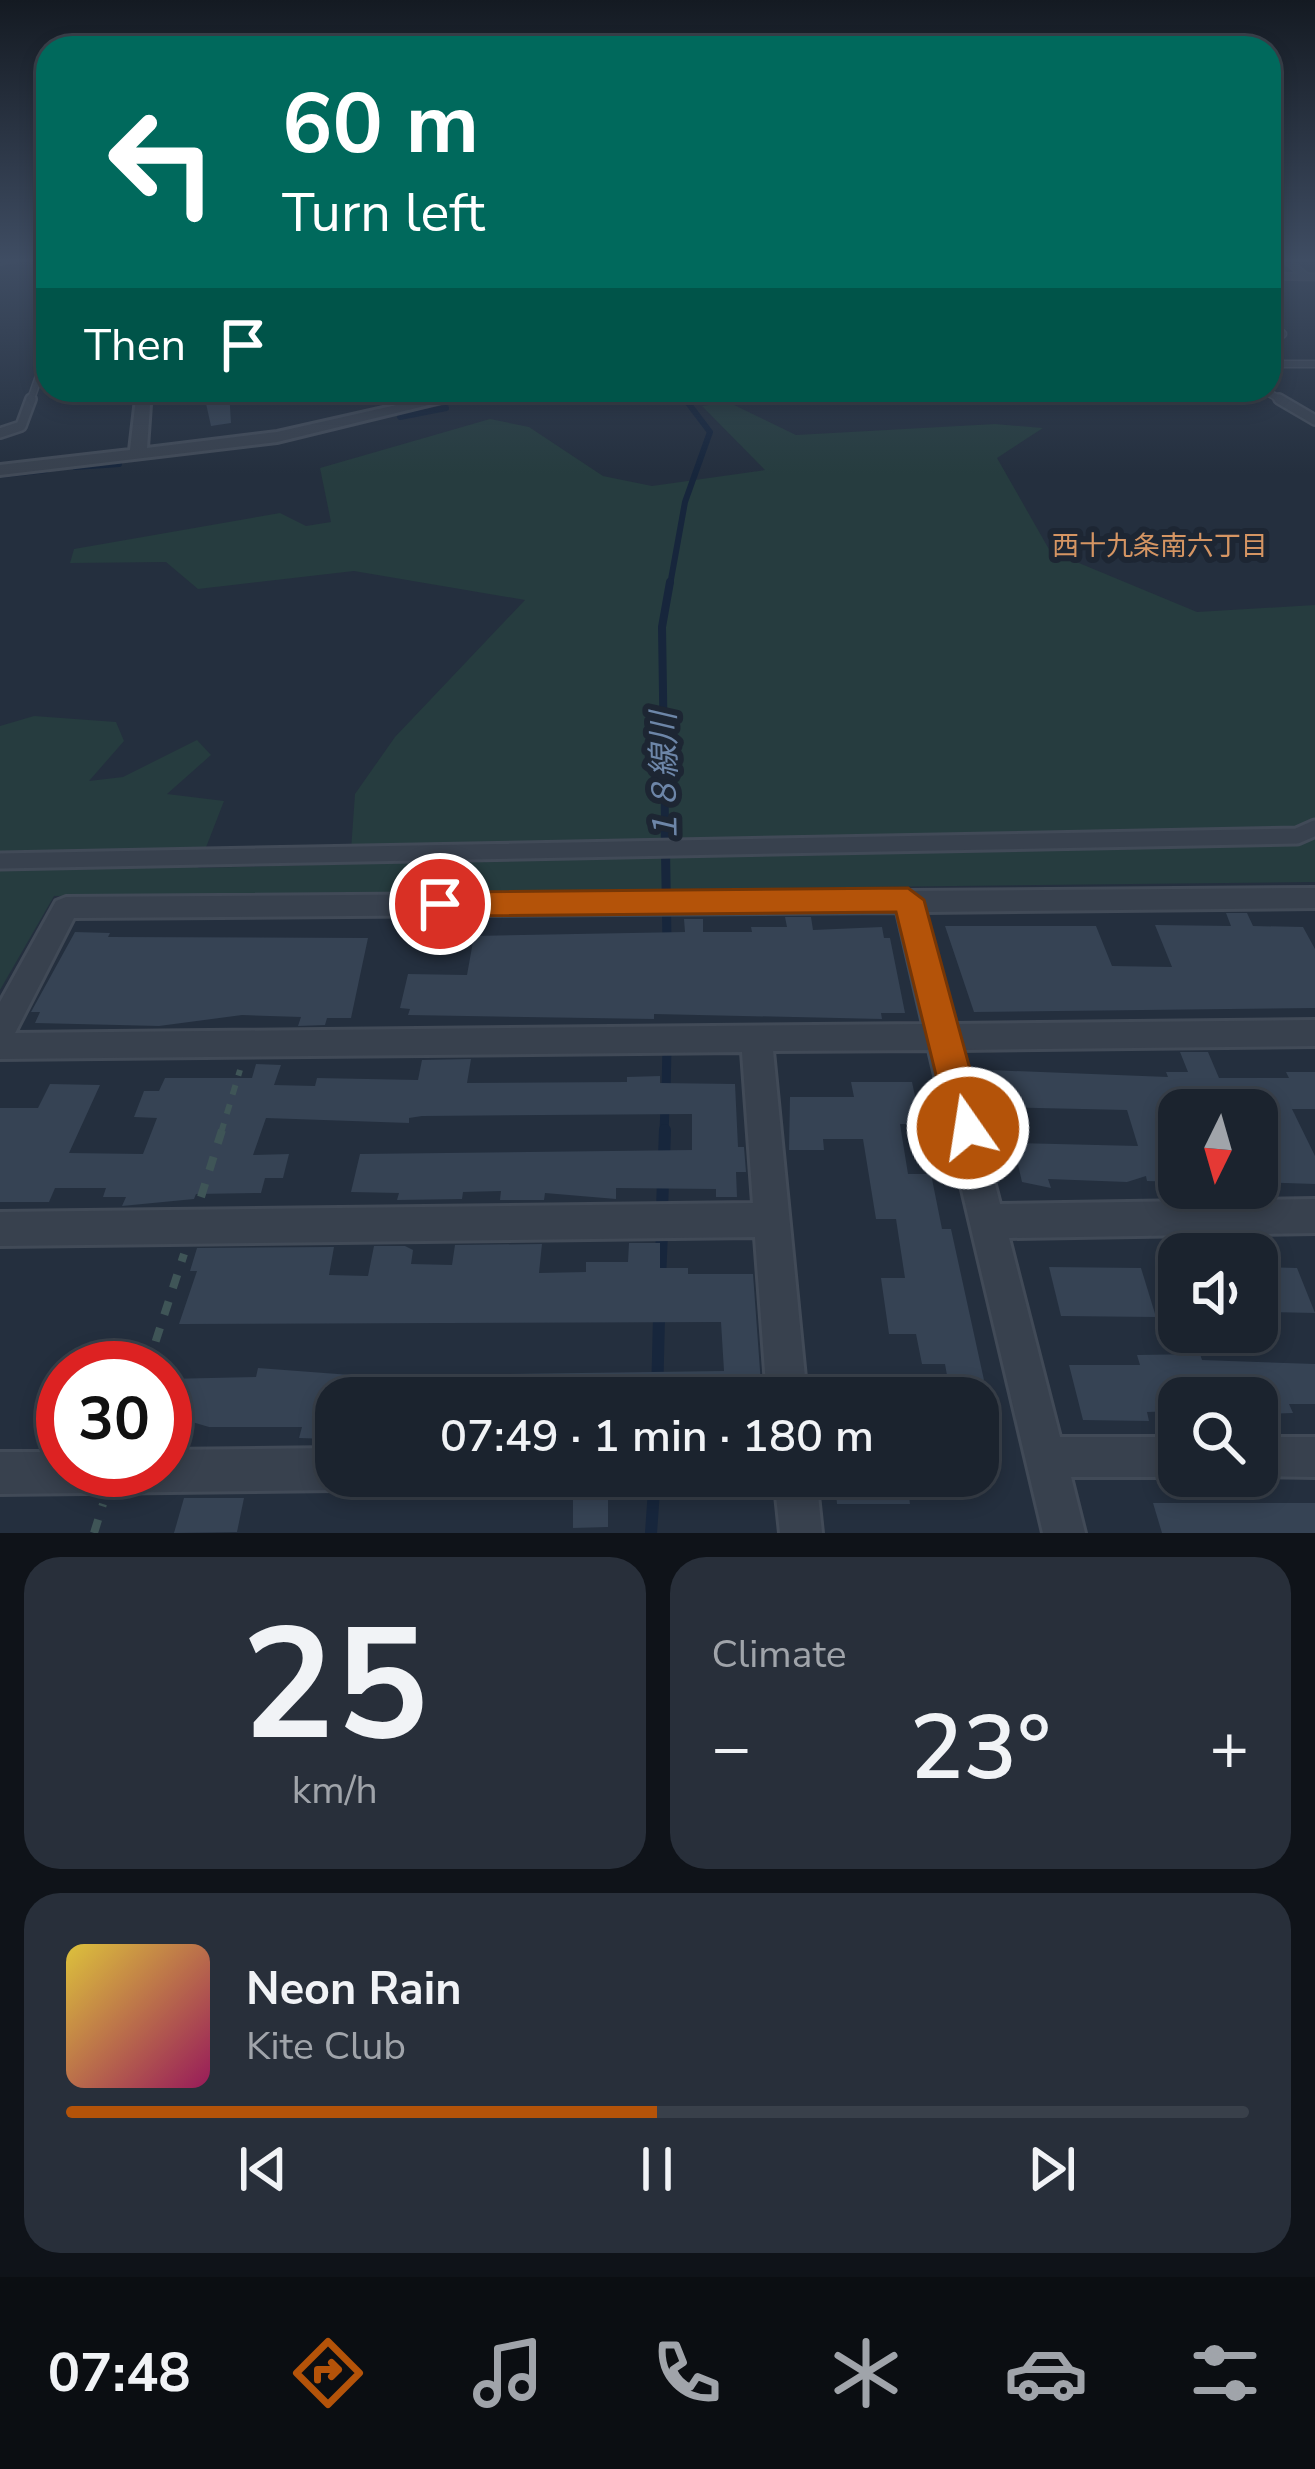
<!DOCTYPE html>
<meta charset="utf-8">
<style>
body{margin:0;font-family:"Nunito Sans","Noto Sans JP",sans-serif;background:#282f3a;color:#f1f3f6;height:100vh;display:flex;flex-direction:column;font-size:45px;white-space:nowrap}
*{box-sizing:border-box;margin:0}
p{font-size:39px;color:#a0a4aa}
.icon{flex:none;width:66px;height:66px;fill:none;stroke:currentColor;stroke-width:2;stroke-linecap:round;stroke-linejoin:round}
.map{position:relative;height:1533px;overflow:hidden}
.sheet{display:flex;flex-direction:column;gap:24px;padding:24px;background:#0f1319;flex:1}
.sheet>*{flex:none}
.banner{position:absolute;left:36px;top:36px;width:1245px;height:366px;border-radius:36px;box-shadow:0 6px 18px #0003,0 0 0 3px #39404a;background:#00695c;color:#fff;overflow:hidden}
.needle{width:78px;rotate:185deg}
.tools{position:absolute;left:1158px;top:1089px;display:grid;gap:24px}
.tools a{display:grid;place-items:center;width:120px;height:120px;border-radius:24px;background:#1b232e;box-shadow:0 6px 18px #0003,0 0 0 3px #39404a;font-size:60px}
.speed{position:absolute;left:36px;top:1341px;display:flex;gap:24px;font-size:60px;font-weight:700;text-align:center}
.speed>*{display:grid;place-content:center;width:156px;height:156px;border-radius:50%;background:#1b232e;box-shadow:0 6px 18px #0003,0 0 0 3px #39404a;line-height:1}
.speed .limit{border:18px solid #d22;background:#fff;color:#111}
.pin{position:absolute;display:grid;place-items:center;width:102px;height:102px;color:#fff;margin:-51px;border:6px solid #fff;border-radius:50%;box-shadow:0 3px 12px #0007}
.me{position:absolute;width:132px;margin:-66px;rotate:347deg;stroke-linejoin:round;filter:drop-shadow(0 0 9px #0008)}
.turn{display:flex;align-items:center;gap:42px;height:252px;padding:0 48px;font-size:54px}
.turn .icon{width:156px;height:156px;stroke-width:2.5}
.turn b{display:block;font-size:84px;line-height:102px}
.then{display:flex;align-items:center;height:114px;padding:0 48px;background:#0003;gap:24px;font-size:45px}
.big{font-size:90px;font-weight:600;line-height:1.1}
.sheet .widget{flex:1;display:flex;flex-direction:column;justify-content:center;gap:18px;min-width:0;padding:0 42px;border-radius:36px;background:#282f3a}
.sheet .dial{align-items:center;gap:0}
.dial b{font-size:156px;line-height:1}
.song{display:flex;align-items:center;gap:36px}
.cover{width:144px;height:144px;border-radius:18px;background:linear-gradient(135deg,hsl(50 70% 55%),hsl(330 70% 35%))}
.played{height:12px;border-radius:6px;background:linear-gradient(90deg,#b45309 50%,#39404a 50%)}
.keys{display:flex;justify-content:space-around;direction:ltr}
.heat{display:flex;justify-content:space-between;align-items:center;font-size:66px;direction:ltr}
.sheet .tiles{flex:1;display:grid;gap:24px;grid-template-columns:1fr 1fr}
.widget:last-child{grid-column:span 2}
.trip{position:absolute;left:315px;top:1377px;width:684px;height:120px;border-radius:36px;background:#1b232e;box-shadow:0 6px 18px #0003,0 0 0 3px #39404a;font-weight:600;line-height:120px;text-align:center}
.tabs{display:flex;height:192px;justify-content:space-around;align-items:center;background:#0b0e12;color:#a0a4aa}
.tabs .icon{width:84px;height:84px}
.tabs .current{color:#b45309}
.tabs b{font-size:54px;color:#f1f3f6}
.map>svg:first-child{display:block}
.green{fill:#263c3f}
.lines{fill:none;stroke-linecap:round;stroke-linejoin:round}
.stream-far4{stroke:#17263c;stroke-width:4.5}
.stream-far3{stroke:#17263c;stroke-width:6}
.stream-far2{stroke:#17263c;stroke-width:8}
.stream-far1{stroke:#17263c;stroke-width:9}
.stream{stroke:#17263c;stroke-width:12}
.building{fill:#364354}
.lane-far2-casing{stroke:#414a57;stroke-width:9}
.lane-far1-casing{stroke:#414a57;stroke-width:14}
.lane-casing{stroke:#414a57;stroke-width:21}
.street-casing{stroke:#414a57;stroke-width:6}
.path-far1{stroke:#3f5557;stroke-width:6;stroke-dasharray:10 10;stroke-linecap:butt}
.path{stroke:#3f5557;stroke-width:8;stroke-dasharray:14 14;stroke-linecap:butt}
.lane-far2{stroke:#38414e;stroke-width:6}
.lane-far1{stroke:#38414e;stroke-width:9}
.lane{stroke:#38414e;stroke-width:15}
.street{fill:#38414e;fill-rule:evenodd}
.route{fill:#b45309;stroke:#753606;stroke-width:3}
.labels{text-anchor:middle;dominant-baseline:central;stroke-width:12;stroke-linejoin:round;paint-order:stroke}
.far-neighbourhood-label{font-size:27px;fill:#d59563;stroke:#1d2633}
.water-label{font-size:33px;font-style:italic;fill:#6d86a8;stroke:#1d2633}
</style>
<div class="map">
<svg width="1315" height="1533" viewBox="0 0 1315 1533">
<rect width="100%" height="100%" fill="#242f3e"/>
<path class="green" d="M728 402 796 435 995 424 1043 428 997 458 1050 551 1197 612 1315 605V882L54 896 0 990V726L34 716 116 722 124 741 89 781 123 777 197 740 211 755 167 794 224 801 198 868 350 864 355 794 395 737 525 600 354 571 198 589 166 562 70 563 74 549 280 513 306 526 331 522 320 468 490 419 529 427 603 476 652 486 765 470 702 406Z"/>
<g class="lines">
<path class="stream-far4" d="M679 390 688 402"/>
<g class="stream-far3">
<path d="M400 417 446 408"/>
<path d="M75 467 119 464"/>
<path d="M0 475 46 470"/>
<path d="M670 585 685 502 710 432 685 399"/>
</g>
<path class="stream-far2" d="M665 823 662 627 670 582"/>
<g class="stream-far1">
<path d="M665 820 667 942"/>
<path d="M666 1092 667 1047"/>
<path d="M664 1133 665 1107"/>
</g>
<g class="stream">
<path d="M664 1158 665 1130"/>
<path d="M662 1212 663 1179"/>
<path d="M660 1278 662 1233"/>
<path d="M657 1398 659 1317"/>
<path d="M651 1533 655 1476"/>
</g>
</g>
<g class="building">
<path d="M203 390H229L231 423 211 426Z"/>
<path d="M1226 913H1247L1253 926 1303 927 1315 949V1008L974 1012 945 926H1096L1112 966 1172 967 1155 925 1231 926Z"/>
<path d="M785 917H811L813 930 882 927 884 938H890L905 1013H881L882 1019 654 1014V1019L408 1015 410 1009 400 1008 408 974 467 975 474 936 685 932 684 919H703V932H752L751 927H787Z"/>
<path d="M75 932 110 933 108 937 368 938 351 1018H327L325 1025 298 1026 301 1017 242 1015 159 1026 35 1023 40 1012H31Z"/>
<path d="M1180 1052H1208L1219 1078H1289L1286 1072H1315V1109H1292L1315 1156V1184L1257 1182V1110L1179 1108V1182L1147 1181 1146 1176 1127 1182 1048 1179 1051 1188 1022 1182 1013 1143 1138 1146 1127 1110 998 1107 989 1070 1168 1077 1166 1072H1188Z"/>
<path d="M471 1059 467 1083 627 1082V1077L660 1076V1083L735 1084 738 1147H744L746 1172H736L737 1197H716V1189L616 1188V1199L545 1193 544 1200H500L501 1191 463 1192 462 1199 397 1200 399 1193 351 1192 360 1154 692 1150V1114L422 1116 409 1118V1123L266 1118 253 1155 289 1154 283 1178H265L261 1193 196 1194 194 1199 122 1206 126 1197H103L106 1188H55L49 1202H0V1108H38L50 1084 100 1085 69 1153 143 1154 157 1118 134 1117 144 1091H159L165 1078H252L256 1064 281 1065 274 1085 315 1086 317 1078 418 1080 422 1060Z"/>
<path d="M851 1082H912L921 1124H900L908 1174H931L942 1229H951L984 1380 948 1381 945 1364H922L916 1334H889L881 1278H905L896 1219H876L863 1139H823L824 1150H789L790 1097H854Z"/>
<path d="M629 1243H660V1268H688V1274H753L762 1398H336L329 1439 299 1438 302 1427H209L165 1414V1379L256 1377 258 1368 364 1376 724 1371 721 1322 179 1324 197 1271H190L197 1248 334 1247 329 1275 368 1276 374 1246H405L413 1250 411 1264 452 1265 455 1245 542 1244 539 1273 586 1272V1262H628Z"/>
<path d="M1049 1267 1141 1268 1156 1317 1061 1316Z"/>
<path d="M1257 1267 1297 1268 1315 1313 1264 1312Z"/>
<path d="M1200 1354 1202 1360 1315 1364V1404H1289L1293 1413 1257 1414V1398H1179V1411L1147 1412 1149 1421 1083 1420 1069 1365H1140L1137 1355Z"/>
<path d="M987 1407 1000 1472H978V1408Z"/>
<path d="M835 1482H907L910 1504H837Z"/>
<path d="M608 1491V1527L573 1528V1493Z"/>
<path d="M184 1498H244L237 1532 174 1533Z"/>
<path d="M1153 1503H1315V1533H1162Z"/>
</g>
<g class="lines">
<g class="lane-far2-casing">
<g id="lane-far2">
<path d="M1284 259 1306 276"/>
<path d="M1269 276 1315 277"/>
<path d="M1269 322 1283 334 1269 344"/>
<path d="M1269 364H1315"/>
<path d="M1264 390 1284 402"/>
<path d="M30 402 39 376 48 371"/>
</g>
</g>
<g class="lane-far1-casing">
<g id="lane-far1">
<path d="M1279 399 1315 420"/>
<path d="M0 433 21 426 31 399"/>
</g>
</g>
<g class="lane-casing">
<path id="lane" d="M0 861 1297 836 1315 828"/>
</g>
<g class="street-casing">
<g id="street">
<path d="M0 259H21L0 263Z"/>
<path d="M137 390H151L147 448 277 432 463 390H490L277 442 0 475V465L130 450Z"/>
<path d="M1315 888V908L925 912 954 1024 1315 1020V1046L960 1050 1000 1204 1315 1199V1233L1009 1238 1060 1437H1179V1476H1183L1179 1477H1071L1085 1533H1043L929 1050 773 1051 807 1398H767L755 1237 0 1246V1212L753 1203 742 1052 0 1059V1002L56 901 66 897ZM897 912 923 1024 15 1033 74 918Z"/>
<path d="M1257 1437H1315V1477L1253 1476H1257Z"/>
<path d="M336 1448V1476H354L351 1484 336 1490 0 1494V1452H63V1470H165V1450Z"/>
<path d="M774 1476H816L822 1533H780Z"/>
</g>
</g>
<path class="path-far1" d="M221 1133 240 1070"/>
<g class="path">
<path d="M201 1197 222 1130"/>
<path d="M147 1368 184 1254"/>
<path d="M94 1533 103 1504"/>
</g>
<use href="#lane-far2" class="lane-far2"/>
<use href="#lane-far1" class="lane-far1"/>
<use href="#lane" class="lane"/>
<use href="#street" class="street"/>
</g>
<linearGradient id="sky" x2="0" y2="1"><stop stop-color="#141a22"/><stop offset="0.55" stop-color="#3f4d63"/><stop offset="1" stop-color="#3f4d63" stop-opacity="0"/></linearGradient>
<rect width="1315" height="474" fill="url(#sky)"/>
<path class="route" d="M908 888 924 900 986 1128 981 1140 968 1145 954 1140 949 1128 896 912 440 916 425 904 440 892Z"/>
<g class="labels">
<g class="far-neighbourhood-label">
<text x="1160" y="546">西十九条南六丁目</text>
</g>
<g class="water-label">
<text transform="translate(665 778) rotate(-91)">１８線川</text>
</g>
</g>
</svg>
<div class="tools">
<a><svg class="needle" viewBox="-14 -14 28 28"><path d="M0-13l5 13h-10z" fill="#e53935"/><path d="M0 13l5-13h-10z" fill="#a0a4aa"/></svg></a>
<a><svg class="icon" aria-label="sound" viewBox="0 0 24 24"><path d="M4 9h4l5-4v14l-5-4H4zM17 9q2 3 0 6"/></svg></a>
<a><svg class="icon" aria-label="search" viewBox="0 0 24 24"><circle cx="10" cy="10" r="6"/><path d="M15 15l6 6"/></svg></a>
</div>
<div class="speed"><div class="limit">30</div></div>
<div class="pin" style="left:440px;top:904px;background:#d93025"><svg class="icon" aria-label="arrive" viewBox="0 0 24 24"><path d="M6 21V4h12l-3 4 3 4H6"/></svg></div>
<svg class="me" style="left:968px;top:1128px" viewBox="-20 -20 40 40"><circle r="17" fill="#b45309" stroke="#fff" stroke-width="3"/><path d="M0-11L8 9 0 5-8 9z" fill="#fff"/></svg>
<div class="trip">07:49 · 1 min · 180 m</div>
<div class="banner">
<div class="turn"><svg class="icon" aria-label="left" viewBox="0 0 24 24"><path d="M17 20v-9H6M10 6l-5 5 5 5"/></svg><div><b>60 m</b>Turn left</div></div>
<div class="then">Then<svg class="icon" aria-label="arrive" viewBox="0 0 24 24"><path d="M6 21V4h12l-3 4 3 4H6"/></svg></div>
</div>
</div>
<section class="sheet">
<div class="tiles">
<div class="widget dial"><b>25</b><p>km/h</p></div>
<div class="widget"><p>Climate</p>
<div class="heat"><a>−</a><b class="big">23°</b><a>+</a></div>
</div>
<div class="widget">
<div class="song"><i class="cover"></i><div><b>Neon Rain</b><p>Kite Club</p></div></div>
<div class="played"></div>
<div class="keys"><svg class="icon" aria-label="previous" viewBox="0 0 24 24"><path d="M18 5L8 12l10 7zM5 5v14"/></svg><svg class="icon" aria-label="pause" viewBox="0 0 24 24"><path d="M8 5v14M16 5v14"/></svg><svg class="icon" aria-label="next" viewBox="0 0 24 24"><path d="M6 5l10 7-10 7zM19 5v14"/></svg></div>
</div>
</div>
</section>
<nav class="tabs">
<b>07:48</b>
<svg class="icon current" aria-label="directions" viewBox="0 0 24 24"><path d="M12 3l9 9-9 9-9-9zM9 14v-3h6M13 9l2 2-2 2"/></svg>
<svg class="icon" aria-label="music" viewBox="0 0 24 24"><path d="M9 18V5l10-2v13"/><circle cx="6" cy="18" r="3"/><circle cx="16" cy="16" r="3"/></svg>
<svg class="icon" aria-label="phone" viewBox="0 0 24 24"><path d="M5 4h4l2 5-3 2q2 4 5 5l2-3 5 2v4C11 20 4 13 5 4z"/></svg>
<svg class="icon" aria-label="climate" viewBox="0 0 24 24"><path d="M12 3v18M4 7l16 10M4 17L20 7"/></svg>
<svg class="icon" aria-label="car" viewBox="0 0 24 24"><path d="M5 17H2v-5l4-1 3-4h7l3 4 3 1v5h-3M9 17h6M6 11h13"/><circle cx="7" cy="17" r="2"/><circle cx="17" cy="17" r="2"/></svg>
<svg class="icon" aria-label="filters" viewBox="0 0 24 24"><path d="M4 7h16M4 17h16"/><circle cx="9" cy="7" r="2"/><circle cx="15" cy="17" r="2"/></svg>
</nav>
